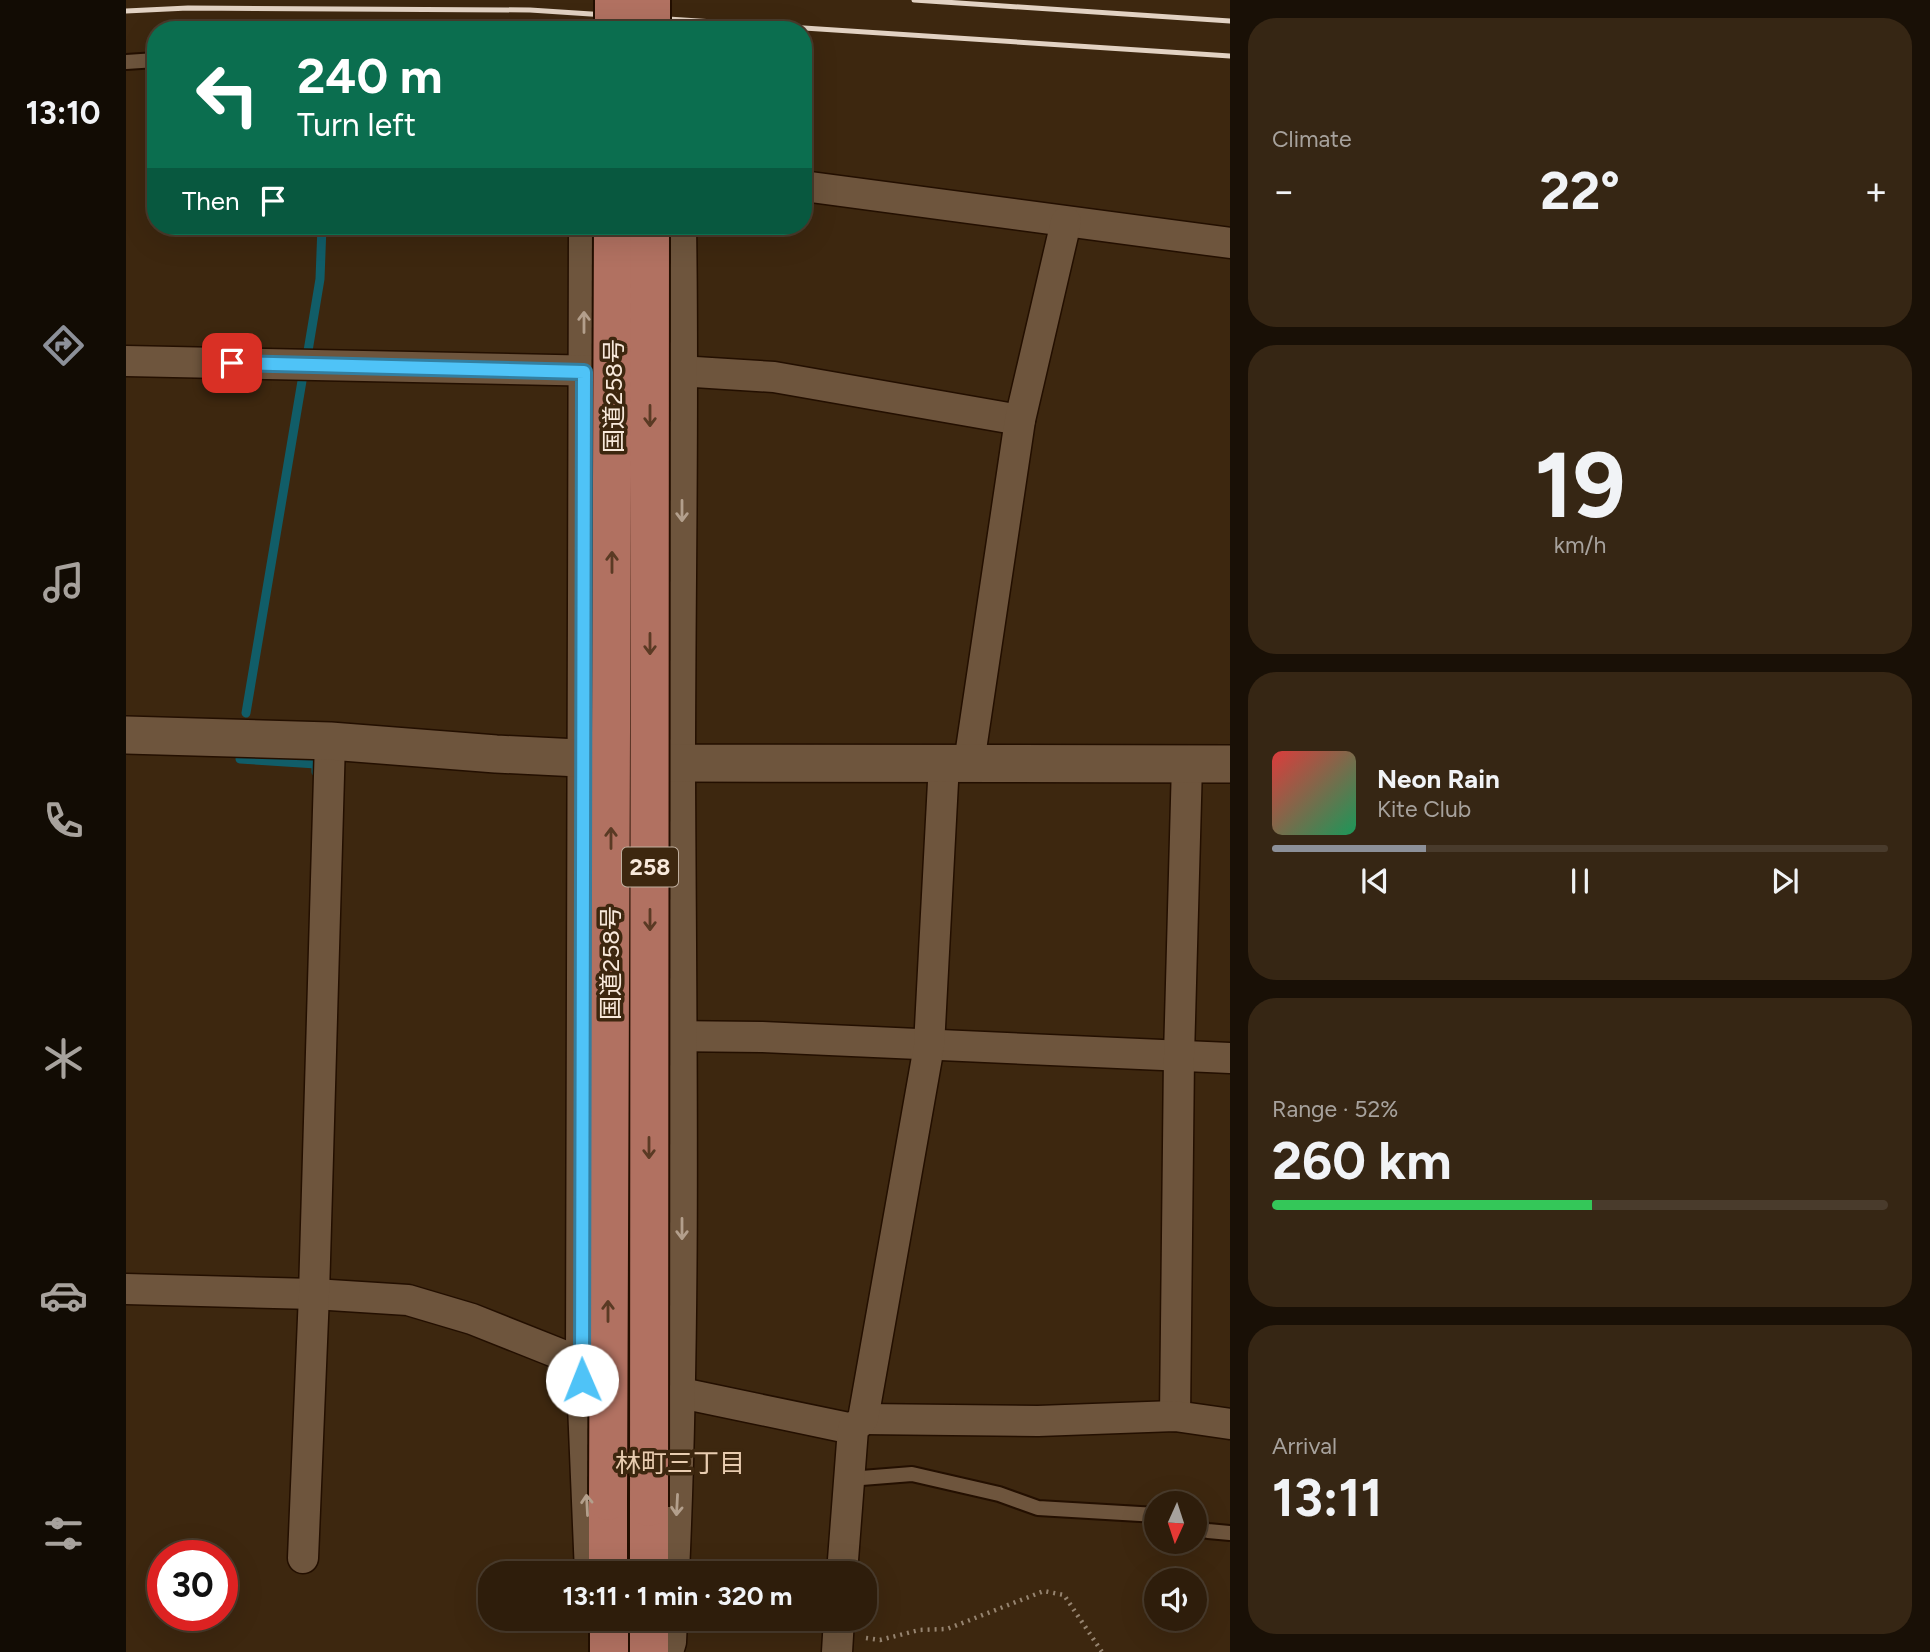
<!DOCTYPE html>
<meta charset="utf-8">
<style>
body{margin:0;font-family:Figtree,"Noto Sans JP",sans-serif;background:#362614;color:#f1f3f6;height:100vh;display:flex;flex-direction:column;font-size:26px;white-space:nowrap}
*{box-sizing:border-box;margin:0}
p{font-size:23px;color:#a7a29d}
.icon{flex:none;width:38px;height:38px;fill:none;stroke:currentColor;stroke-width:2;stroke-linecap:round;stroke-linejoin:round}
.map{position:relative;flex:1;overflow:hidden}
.drawer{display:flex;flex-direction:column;gap:18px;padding:18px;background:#191006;width:700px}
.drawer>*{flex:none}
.top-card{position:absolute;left:21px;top:21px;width:665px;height:214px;border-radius:28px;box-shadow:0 7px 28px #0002,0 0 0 2px #493b2c;background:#0b6e4f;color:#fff;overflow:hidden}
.needle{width:46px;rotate:183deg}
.buttons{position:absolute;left:1018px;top:1491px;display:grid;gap:14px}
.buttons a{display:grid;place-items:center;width:63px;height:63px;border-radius:50%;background:#2e1d0b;box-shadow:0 7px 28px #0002,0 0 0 2px #493b2c;font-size:35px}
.speed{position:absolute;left:21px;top:1540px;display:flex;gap:14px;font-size:35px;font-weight:700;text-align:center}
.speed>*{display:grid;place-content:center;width:91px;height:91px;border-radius:50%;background:#2e1d0b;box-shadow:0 7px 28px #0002,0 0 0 2px #493b2c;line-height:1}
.speed .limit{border:10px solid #d22;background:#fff;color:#111}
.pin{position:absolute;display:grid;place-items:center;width:60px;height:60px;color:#fff;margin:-30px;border-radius:14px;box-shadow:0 4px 10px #0006}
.me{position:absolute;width:77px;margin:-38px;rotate:359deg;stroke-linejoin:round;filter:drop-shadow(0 0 5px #0008)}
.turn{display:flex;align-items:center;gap:24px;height:147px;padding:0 35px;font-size:32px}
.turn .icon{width:91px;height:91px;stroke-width:2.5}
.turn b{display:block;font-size:49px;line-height:60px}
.then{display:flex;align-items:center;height:66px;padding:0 35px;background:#0003;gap:14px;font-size:26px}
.big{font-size:52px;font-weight:700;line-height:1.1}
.drawer .card{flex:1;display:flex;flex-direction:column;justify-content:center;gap:10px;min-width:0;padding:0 24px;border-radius:28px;background:#362614}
.drawer .dial{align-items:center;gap:0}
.dial b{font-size:91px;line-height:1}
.song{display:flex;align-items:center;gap:21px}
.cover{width:84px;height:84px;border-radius:10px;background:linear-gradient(135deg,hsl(0 70% 55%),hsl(150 70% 35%))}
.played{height:7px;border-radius:4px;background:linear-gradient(90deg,#8c9099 25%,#493b2c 25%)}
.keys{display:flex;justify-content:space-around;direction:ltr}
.heat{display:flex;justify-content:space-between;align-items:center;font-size:38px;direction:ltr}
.charge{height:10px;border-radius:5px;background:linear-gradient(90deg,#34c759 52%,#493b2c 0)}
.trip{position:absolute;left:352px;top:1561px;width:399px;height:70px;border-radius:28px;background:#2e1d0b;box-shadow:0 7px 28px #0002,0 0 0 2px #493b2c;font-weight:700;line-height:70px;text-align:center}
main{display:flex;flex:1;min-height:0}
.tabs{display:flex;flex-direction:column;width:126px;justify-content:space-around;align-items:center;background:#120c04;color:#a7a29d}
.tabs .icon{width:49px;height:49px}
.tabs .active{color:#8c9099}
.tabs b{font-size:32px;color:#f1f3f6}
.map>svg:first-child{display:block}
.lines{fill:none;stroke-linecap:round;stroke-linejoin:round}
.stream{stroke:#115d68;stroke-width:9}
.service-casing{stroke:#230f00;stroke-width:18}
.minor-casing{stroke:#230f00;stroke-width:33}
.tertiary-casing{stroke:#230f00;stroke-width:40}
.trunk-casing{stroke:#230f00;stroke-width:42}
.path{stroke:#968470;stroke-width:4.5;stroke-dasharray:2 5;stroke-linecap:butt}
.service{stroke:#6e553d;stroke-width:14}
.minor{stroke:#6e553d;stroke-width:30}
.tertiary{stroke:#6e553d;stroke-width:37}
.trunk{stroke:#b17161;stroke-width:38}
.rail{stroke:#e2d2c3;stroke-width:5}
.trunk-bridge-casing{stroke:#230f00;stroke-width:42;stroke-linecap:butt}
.trunk-bridge{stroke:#b17161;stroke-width:38}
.oneway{stroke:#b39f8c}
.oneway2{stroke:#5a3a24}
.route-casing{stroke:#337fa1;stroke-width:18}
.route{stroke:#4fc3f7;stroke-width:12}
.labels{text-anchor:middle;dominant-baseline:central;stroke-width:7;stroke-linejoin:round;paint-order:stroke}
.shield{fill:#3d270f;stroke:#c0af9e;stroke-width:2}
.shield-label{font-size:23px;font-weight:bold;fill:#f8e9db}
.street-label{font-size:24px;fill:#f8e9db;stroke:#3d270f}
.neighbourhood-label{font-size:26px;fill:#e8ccb0;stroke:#3d270f}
</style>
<main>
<nav class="tabs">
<b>13:10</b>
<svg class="icon active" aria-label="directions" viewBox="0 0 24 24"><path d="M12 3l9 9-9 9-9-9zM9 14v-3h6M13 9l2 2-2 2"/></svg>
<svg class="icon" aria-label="music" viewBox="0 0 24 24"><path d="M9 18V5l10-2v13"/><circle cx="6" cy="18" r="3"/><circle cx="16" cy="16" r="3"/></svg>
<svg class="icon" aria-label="phone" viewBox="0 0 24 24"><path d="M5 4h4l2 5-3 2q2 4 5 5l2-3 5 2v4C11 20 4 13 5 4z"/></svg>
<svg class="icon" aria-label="climate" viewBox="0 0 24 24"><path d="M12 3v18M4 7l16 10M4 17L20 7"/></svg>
<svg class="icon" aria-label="car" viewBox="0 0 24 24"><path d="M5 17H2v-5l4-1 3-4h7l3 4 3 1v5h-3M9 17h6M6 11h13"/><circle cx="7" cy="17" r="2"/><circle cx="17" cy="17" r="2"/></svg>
<svg class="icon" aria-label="filters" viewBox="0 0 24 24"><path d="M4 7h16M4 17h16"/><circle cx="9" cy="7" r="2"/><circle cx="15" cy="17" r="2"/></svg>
</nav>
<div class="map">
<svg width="1104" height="1652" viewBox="0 0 1104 1652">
<rect width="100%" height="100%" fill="#3d270f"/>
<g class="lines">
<g class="stream">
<path d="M182 351 194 279 196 226"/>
<path d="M120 713 177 375"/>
<path d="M114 759 190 764V772"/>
</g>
<g class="service-casing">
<g id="service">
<path d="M0 62 30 60"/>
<path d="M723 1479 786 1474 873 1494 912 1508 1031 1515"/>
<path d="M1069 1526 1082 1531 1104 1533"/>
</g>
</g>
<g class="minor-casing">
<g id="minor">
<path d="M677 186 1104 243"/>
<path d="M458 226 455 1357 464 1573"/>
<path d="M0 361 477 371"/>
<path d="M537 370 648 377 894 420"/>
<path d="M843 763 894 420 940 222"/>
<path d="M538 1036 636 1037 1104 1058"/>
<path d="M0 1289 188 1294 282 1300 346 1319 439 1356 455 1357"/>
<path d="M555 1393 727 1429"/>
<path d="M1049 1416 1053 1056 1061 764"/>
<path d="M737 1419 912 1421 1049 1416 1104 1424"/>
<path d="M177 1558 188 1294 204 741"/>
<path d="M548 1573C560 1305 555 1036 554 768 554 587 558 406 555 226"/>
<path d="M716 1573 727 1429 737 1419 803 1046 818 763"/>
<path d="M542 1652 545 1642 546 1619"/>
<path d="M711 1652 713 1619"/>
</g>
</g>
<g class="tertiary-casing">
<path id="tertiary" d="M0 735 204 741 370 754 554 763 1104 764"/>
</g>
<g class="trunk-casing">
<g id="trunk">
<path d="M482 1501V1573"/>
<path d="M523 1507V1573"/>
<path d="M483 1619V1652"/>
<path d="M523 1619V1652"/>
</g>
</g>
<path class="path" d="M740 1638 754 1640 793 1630 821 1629 918 1591 938 1595 976 1652"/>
<use href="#service" class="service"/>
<use href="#minor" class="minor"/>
<use href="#tertiary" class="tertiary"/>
<use href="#trunk" class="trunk"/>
<g class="rail">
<path d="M788 0 1104 21"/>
<path d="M0 11 62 8 404 10 1104 56"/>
</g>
<g class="trunk-bridge-casing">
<g id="trunk-bridge">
<path d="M488 30V0"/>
<path d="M525 30V0"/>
<path d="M482 1501 487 226"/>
<path d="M523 1507 524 226"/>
</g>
</g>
<use href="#trunk-bridge" class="trunk-bridge"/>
</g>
<defs><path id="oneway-shaft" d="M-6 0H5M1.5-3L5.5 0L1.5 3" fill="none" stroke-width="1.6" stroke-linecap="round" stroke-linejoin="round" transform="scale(1.75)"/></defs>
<g class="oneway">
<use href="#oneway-shaft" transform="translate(458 322) rotate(-90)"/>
<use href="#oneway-shaft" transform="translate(556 511) rotate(90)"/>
<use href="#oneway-shaft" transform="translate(556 1229) rotate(90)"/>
<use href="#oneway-shaft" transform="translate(461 1505) rotate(-93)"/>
<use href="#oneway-shaft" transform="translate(551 1505) rotate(93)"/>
</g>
<g class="oneway2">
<use href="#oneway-shaft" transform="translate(524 416) rotate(90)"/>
<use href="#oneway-shaft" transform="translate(486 562) rotate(-90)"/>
<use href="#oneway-shaft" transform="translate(524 644) rotate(90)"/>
<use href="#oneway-shaft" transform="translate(485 838) rotate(-90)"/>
<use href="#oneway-shaft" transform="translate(524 920) rotate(90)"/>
<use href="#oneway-shaft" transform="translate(523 1148) rotate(90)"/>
<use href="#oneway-shaft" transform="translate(482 1311) rotate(-90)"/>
</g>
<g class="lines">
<g class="route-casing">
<path id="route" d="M106 363 458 372 456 1380"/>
</g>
<use href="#route" class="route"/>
</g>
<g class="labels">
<rect class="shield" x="496" y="847.5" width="56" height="39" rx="5"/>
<g class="shield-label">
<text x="524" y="867">258</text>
</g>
<g class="street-label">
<text transform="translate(487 396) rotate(-90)">国道258号</text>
<text transform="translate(484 963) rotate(-90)">国道258号</text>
</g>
<g class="neighbourhood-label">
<text x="554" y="1463">林町三丁目</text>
</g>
</g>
</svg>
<div class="buttons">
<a><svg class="needle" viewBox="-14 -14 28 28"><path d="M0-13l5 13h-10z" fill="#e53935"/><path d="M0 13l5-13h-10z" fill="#a7a29d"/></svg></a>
<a><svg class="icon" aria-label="sound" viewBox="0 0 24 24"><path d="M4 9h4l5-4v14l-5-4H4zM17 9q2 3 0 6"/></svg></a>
</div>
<div class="speed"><div class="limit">30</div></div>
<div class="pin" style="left:106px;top:363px;background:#d93025"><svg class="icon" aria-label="arrive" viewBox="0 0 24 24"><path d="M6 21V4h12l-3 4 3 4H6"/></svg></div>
<svg class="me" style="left:456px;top:1380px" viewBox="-20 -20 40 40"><circle r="19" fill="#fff"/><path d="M0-13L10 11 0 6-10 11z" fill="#4fc3f7"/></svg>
<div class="trip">13:11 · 1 min · 320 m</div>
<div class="top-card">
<div class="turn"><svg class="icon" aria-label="left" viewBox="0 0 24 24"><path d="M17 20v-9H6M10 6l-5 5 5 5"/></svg><div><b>240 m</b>Turn left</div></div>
<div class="then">Then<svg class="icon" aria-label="arrive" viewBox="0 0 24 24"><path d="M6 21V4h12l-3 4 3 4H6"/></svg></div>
</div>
</div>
<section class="drawer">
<div class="card"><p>Climate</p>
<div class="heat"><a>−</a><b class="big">22°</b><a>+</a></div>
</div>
<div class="card dial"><b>19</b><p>km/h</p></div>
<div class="card">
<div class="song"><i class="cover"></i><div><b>Neon Rain</b><p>Kite Club</p></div></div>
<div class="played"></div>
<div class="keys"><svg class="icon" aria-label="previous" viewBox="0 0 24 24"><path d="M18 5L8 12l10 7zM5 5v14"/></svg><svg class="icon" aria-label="pause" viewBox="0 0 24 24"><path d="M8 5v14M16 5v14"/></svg><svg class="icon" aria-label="next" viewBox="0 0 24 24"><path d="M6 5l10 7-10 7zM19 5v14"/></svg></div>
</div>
<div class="card"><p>Range · 52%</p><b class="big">260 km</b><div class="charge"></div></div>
<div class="card"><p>Arrival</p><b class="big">13:11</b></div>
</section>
</main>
